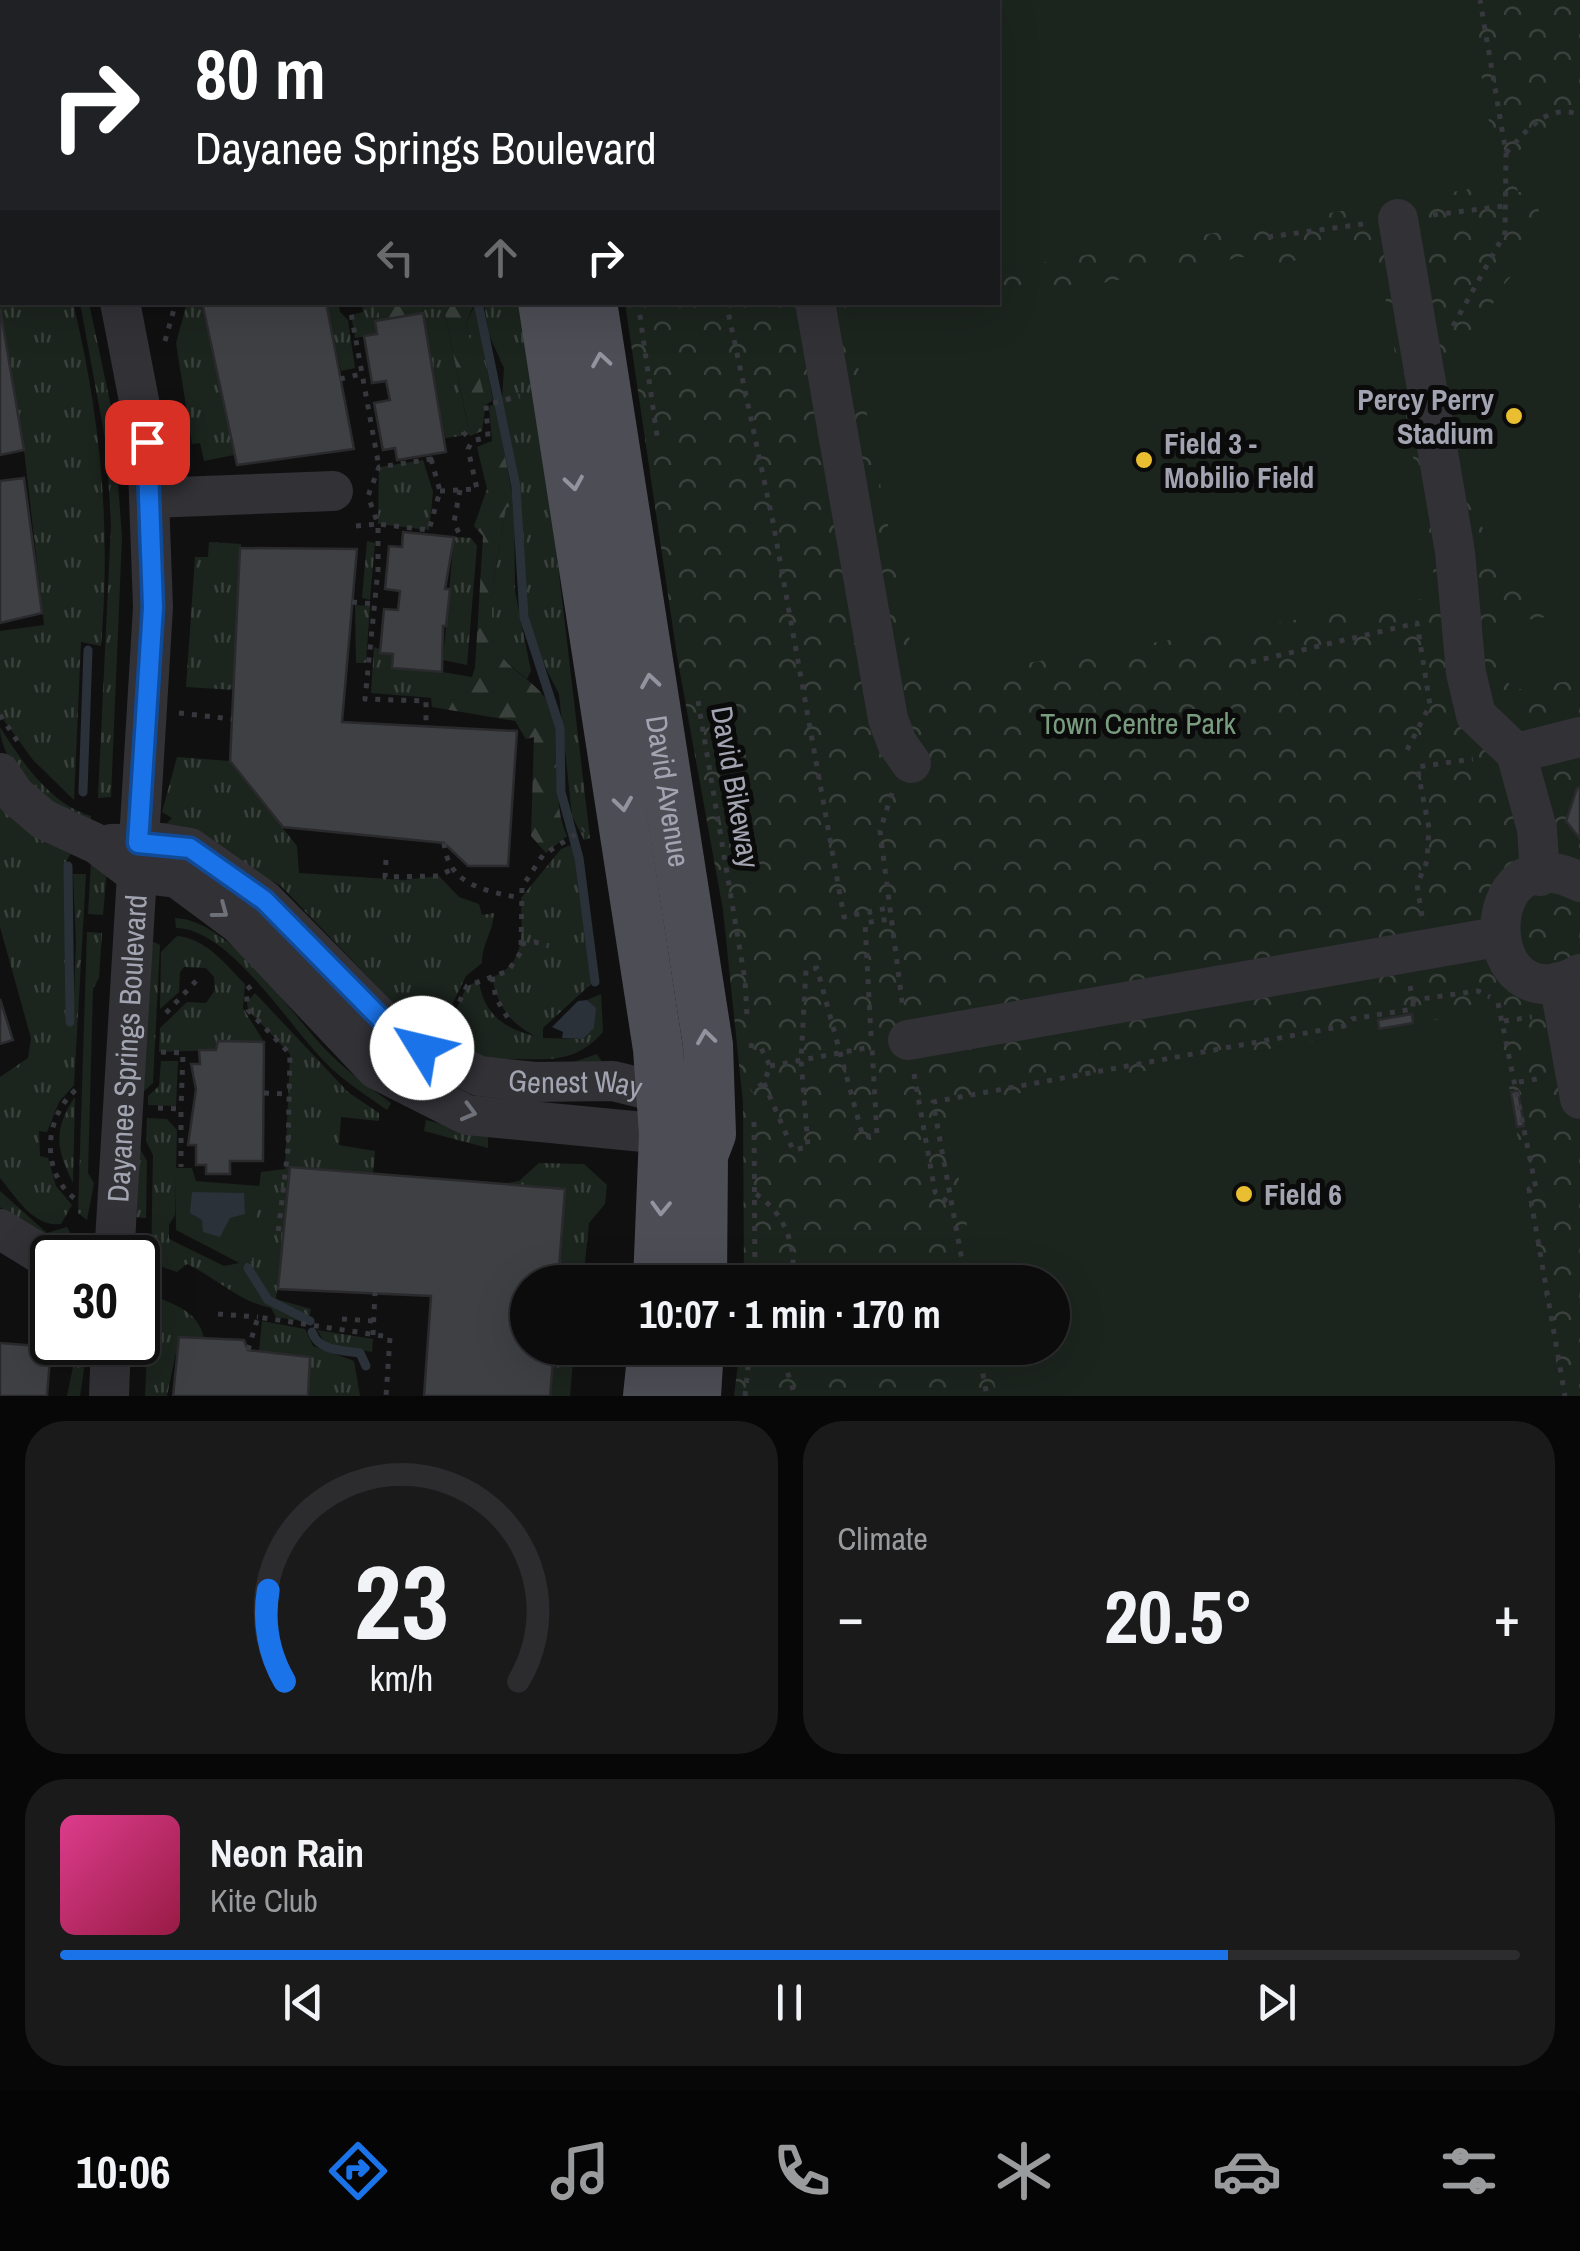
<!DOCTYPE html>
<meta charset="utf-8">
<style>
body{margin:0;font-family:"Archivo Narrow",sans-serif;background:#1a1a1b;color:#f1f3f6;height:100vh;display:flex;flex-direction:column;font-size:38px;white-space:nowrap}
*{box-sizing:border-box;margin:0}
p{font-size:32px;color:#9a9b9d}
.icon{flex:none;width:55px;height:55px;fill:none;stroke:currentColor;stroke-width:2;stroke-linecap:round;stroke-linejoin:round}
.map{position:relative;height:1396px;overflow:hidden}
.sheet{display:flex;flex-direction:column;gap:25px;padding:25px;background:#070707;flex:1}
.sheet>*{flex:none}
.banner{position:absolute;left:0px;top:0px;width:1000px;height:305px;box-shadow:0 10px 40px #0002,0 0 0 2px #2c2c2e;background:#202124;color:#fff;overflow:hidden}
.speed{position:absolute;left:30px;top:1235px;display:flex;gap:20px;font-size:50px;font-weight:700;text-align:center}
.speed>*{display:grid;place-content:center;width:130px;height:130px;border-radius:50%;background:#0c0c0d;box-shadow:0 10px 40px #0002,0 0 0 2px #2c2c2e;line-height:1}
.speed .limit{border:5px solid #111;border-radius:15px;background:#fff;color:#111}
.pin{position:absolute;display:grid;place-items:center;width:85px;height:85px;color:#fff;margin:-42px;border-radius:20px;box-shadow:0 5px 15px #0006}
.me{position:absolute;width:110px;margin:-55px;rotate:306deg;stroke-linejoin:round;filter:drop-shadow(0 0 8px #0008)}
.turn{display:flex;align-items:center;gap:35px;height:210px;padding:0 30px;font-size:45px}
.turn .icon{width:130px;height:130px;stroke-width:2.5}
.turn b{display:block;font-size:70px;line-height:85px}
.lanes{display:flex;align-items:center;height:95px;padding:0 30px;background:#0003;justify-content:center;gap:50px;direction:ltr}
.lanes .off{opacity:.35}
.big{font-size:75px;font-weight:700;line-height:1.1}
.sheet .tile{flex:1;display:flex;flex-direction:column;justify-content:center;gap:15px;min-width:0;padding:0 35px;border-radius:40px;background:#1a1a1b}
.sheet .dial{align-items:center;gap:0}
.dial svg{height:260px;overflow:visible;fill:none;stroke:#2c2c2e;stroke-width:7;stroke-linecap:round;text-anchor:middle}
.dial text{fill:#f1f3f6;stroke:none}
.song{display:flex;align-items:center;gap:30px}
.cover{width:120px;height:120px;border-radius:15px;background:linear-gradient(135deg,hsl(330 70% 55%),hsl(340 70% 35%))}
.played{height:10px;border-radius:5px;background:linear-gradient(90deg,#1a73e8 80%,#2c2c2e 80%)}
.keys{display:flex;justify-content:space-around;direction:ltr}
.heat{display:flex;justify-content:space-between;align-items:center;font-size:55px;direction:ltr}
.sheet .tiles{flex:1;display:grid;gap:25px;grid-template-columns:1fr 1fr}
.tile:last-child{grid-column:span 2}
.trip{position:absolute;left:510px;top:1265px;width:560px;height:100px;border-radius:50px;background:#0c0c0d;box-shadow:0 10px 40px #0002,0 0 0 2px #2c2c2e;font-weight:700;line-height:100px;text-align:center}
.dock{display:flex;height:160px;justify-content:space-around;align-items:center;background:#050505;color:#9a9b9d}
.dock .icon{width:70px;height:70px}
.dock .on{color:#1a73e8}
.dock b{font-size:45px;color:#f1f3f6}
.map>svg:first-child{display:block}
.grass{fill:url(#grass-tufts);fill-rule:evenodd}
.forest{fill:url(#forest-firs)}
.park{fill:url(#park-crowns)}
.pitch{fill:#1c241e}
.water{fill:#2a3139}
.lines{fill:none;stroke-linecap:round;stroke-linejoin:round}
.stream{stroke:#2a3139;stroke-width:9}
.building{fill:#3f4044;stroke:#2a2a2d;stroke-width:2.5}
.path{stroke:#37383d;stroke-width:5;stroke-dasharray:5 8;stroke-linecap:butt}
.minor{stroke:#313136;stroke-width:40}
.major{stroke:#4d4e55;stroke-width:50}
.oneway{stroke:#91949f}
.oneway2{stroke:#6f717a}
.route-casing{stroke:#114b97;stroke-width:25}
.route{stroke:#1a73e8;stroke-width:18}
.poi-dot{fill:#e9be30;stroke:#0b0b0c;stroke-width:4}
.labels{text-anchor:middle;dominant-baseline:central;stroke-width:10;stroke-linejoin:round;paint-order:stroke}
.poi-label{font-size:30px;font-weight:bold;fill:#a2a5b1;stroke:#0b0b0c;text-anchor:start}
.park-label{font-size:30px;fill:#799c7f;stroke:#0b0b0c}
.street-label{font-size:30px;fill:#a2a5b1;stroke:#0b0b0c}
</style>
<div class="map">
<svg width="1580" height="1396" viewBox="0 0 1580 1396">
<defs>
<pattern id="grass-tufts" width="24" height="20" patternUnits="userSpaceOnUse" patternTransform="scale(2.5)"><rect width="24" height="20" fill="#1c241e"/><path d="M3 7l-1-3M5 7V3M7 7l1-3M15 17l-1-3M17 17v-4M19 17l1-3" fill="none" stroke="#3a413c"/></pattern>
<pattern id="forest-firs" width="22" height="20" patternUnits="userSpaceOnUse" patternTransform="scale(2.5)"><rect width="22" height="20" fill="#1c241e"/><path d="M5 1l3.5 6h-7zM16 11l3.5 6h-7z" fill="#3a413c"/></pattern>
<pattern id="park-crowns" width="20" height="18" patternUnits="userSpaceOnUse" patternTransform="scale(2.5)"><rect width="20" height="18" fill="#1c241e"/><path d="M2 6a3 3 0 1 1 6 0M12 15a3 3 0 1 1 6 0" fill="none" stroke="#3a413c"/></pattern>
</defs>
<rect width="100%" height="100%" fill="#101011"/>
<g class="grass">
<path d="M0 115 2 302 73 303C101 417 111 529 101 646L81 642 74 800 33 760 0 715V631L44 625 24 450 0 306Z"/>
<path d="M80 303H89L113 416 122 537 111 797 98 798 111 524 106 444Z"/>
<path d="M187 303H201L234 455 204 461 200 443 192 444 176 343Z"/>
<path d="M326 303H338L340 312 348 320 355 368 341 371Z"/>
<path d="M362 303H377L380 320 375 321 377 334 355 338 351 315 363 312Z"/>
<path d="M484 303H520L538 394 590 838 584 840 572 816 559 694 534 645 523 587 520 487 502 399 504 368 489 335Z"/>
<path d="M475 304 493 400 486 405 466 325Z"/>
<path d="M423 308 444 309 468 427 461 436 445 438Z"/>
<path d="M423 460 433 492 429 530 378 524 379 467Z"/>
<path d="M514 504 515 591 531 671 527 679 497 654 492 639V591L506 508Z"/>
<path d="M454 537 471 538 477 546 467 665 443 660Z"/>
<path d="M367 541 375 543 370 600 362 598Z"/>
<path d="M209 542 241 544 234 690 186 687 195 557H208Z"/>
<path d="M355 605 370 606 366 663H356Z"/>
<path d="M374 647 393 654 392 668 442 672 458 700 371 693Z"/>
<path d="M0 727C22 762 50 804 91 816L90 827C55 812 0 768 0 727Z"/>
<path d="M177 757 230 761 297 846 299 873 403 880 439 876 459 897 479 904 482 915 494 913C493 933 482 943 482 963L466 976 437 1036 422 1032 485 1059 443 1038 467 986 479 981C483 1013 504 1029 535 1036 509 1022 498 1007 492 977 528 963 521 931 521 898L561 849 573 844 591 984 543 1028V1038L583 1039 594 1028 595 1008 587 1000 601 994 603 1032C569 1071 536 1055 490 1060L565 1065 597 1054 602 1062 570 1072 523 1074 488 1069 431 1048 387 1017 265 888 165 825 172 818 162 812ZM272 881 281 886 419 1030 365 982Z"/>
<path d="M0 794 72 852 65 863 66 1022 73 1024 76 943 73 874H86L74 1085 59 1102 47 1132 39 1131 40 1156 48 1158 56 1186 72 1205 61 1224C34 1228 16 1197 0 1178V1077L28 1058 31 1038 0 927Z"/>
<path d="M91 862 107 870 103 915 88 914Z"/>
<path d="M175 918C230 920 288 1010 325 1049 344 1069 368 1086 391 1103L387 1110C366 1095 343 1081 325 1062 288 1025 230 929 176 928Z"/>
<path d="M87 932 102 933 99 978 93 989 88 1173 94 1183 87 1220 78 1213Z"/>
<path d="M177 936C207 939 225 964 245 984L243 1008 264 1042 219 1041 216 1050 159 1052 160 1028 187 1002 206 1003 215 990 214 977 206 968 184 967 180 972 179 992 160 1009 161 952Z"/>
<path d="M147 939 160 945 153 1083 142 1093Z"/>
<path d="M255 993 348 1092 379 1113V1121L341 1117 339 1145 375 1151 373 1175 290 1168 276 1299 311 1309 308 1322 276 1317 271 1308C240 1302 216 1278 187 1264L177 1272 151 1263 153 1155 146 1141 147 1118 167 1119 177 1130 175 1215 169 1225V1239L224 1266 250 1261 261 1172 285 1169 290 1054 248 1010 247 1002Z"/>
<path d="M161 1061H178L176 1106 148 1105V1096L159 1086Z"/>
<path d="M75 1097 73 1183C56 1149 53 1129 75 1097Z"/>
<path d="M426 1120 488 1136V1148L424 1131Z"/>
<path d="M140 1149 147 1161 146 1218 134 1217Z"/>
<path d="M539 1163 584 1164 607 1185 605 1204 589 1223 583 1282H556L565 1189 502 1184 519 1181Z"/>
<path d="M0 1191 47 1233 67 1227 72 1236C40 1244 22 1227 0 1207Z"/>
<path d="M150 1294C175 1305 199 1311 204 1339L179 1338 167 1396H145Z"/>
<path d="M262 1321 305 1329 313 1346 354 1361 360 1396H308L259 1352Z"/>
<path d="M317 1330 373 1339 372 1352 325 1343Z"/>
<path d="M78 1343H88L80 1396H67Z"/>
<path d="M550 1348H574L570 1396H546Z"/>
</g>
<g class="forest">
<path d="M377 303H474L466 325 486 402 482 431 470 436 465 430 468 426 444 309 423 308V313L380 320Z"/>
<path d="M495 403 514 504 506 508 492 591V639C503 672 539 678 552 710 568 751 548 795 567 836L546 853 531 836 534 737 526 739 515 721 432 707 431 697 457 700 442 672 472 677 475 668 483 536 474 526 487 489 477 447 492 441 489 407Z"/>
</g>
<path class="park" d="M581 0H1580V1396H734L740 1348H1052V1282H744L743 1103 723 910 677 656 625 303 998 302V2Z"/>
<g class="pitch">
<path d="M878 0H1469L1497 171 1487 186 998 270V2Z"/>
<path d="M1580 116V679L1510 691 1499 624 1547 617 1556 608 1553 596 1496 552 1458 484 1447 391 1461 339 1472 341 1502 287 1544 238 1535 191 1518 192 1510 158 1560 117Z"/>
<path d="M1362 249 1379 262 1435 582 1423 599 928 679 915 668 846 303 987 304 1249 256 1264 266Z"/>
<path d="M1485 1011 1498 1023 1562 1396H997L988 1348H1052V1282H977L946 1106Z"/>
<path d="M175 1168H192L196 1181 260 1186 252 1261 243 1265 176 1230Z"/>
</g>
<g class="water">
<path d="M587 1000 596 1008 594 1028 583 1039 562 1038 563 1032 552 1027 578 1001Z"/>
<path d="M192 1192 244 1193 245 1214 230 1218 220 1237 203 1232 202 1220 190 1213Z"/>
</g>
<g class="lines">
<g class="stream">
<path d="M420 0 421 2"/>
<path d="M478 302 516 487 524 617 560 728 561 792 579 858 595 982"/>
<path d="M83 792 88 650"/>
<path d="M68 866 70 1022"/>
<path d="M248 1268 268 1300 310 1321"/>
<path d="M312 1332C318 1351 342 1350 360 1353L366 1366"/>
</g>
</g>
<g class="building">
<path d="M78 0H375L376 2H80Z"/>
<path d="M202 302H326L354 449 237 465Z"/>
<path d="M0 308 24 450 0 455Z"/>
<path d="M423 313 446 452 397 460 395 448 383 450 374 403 390 400 386 381 372 383 364 336 377 334 375 321Z"/>
<path d="M24 478 42 613 0 623V481Z"/>
<path d="M403 532 454 537 445 589H450L446 626H443L442 672 392 668 393 654 380 653 384 609 398 610 400 591 385 589 389 546 402 547Z"/>
<path d="M240 548 357 549 342 722 517 731 508 866H468L444 843 283 827 230 761Z"/>
<path d="M1577 788H1580V839L1566 821Z"/>
<path d="M0 999 13 1040 0 1044Z"/>
<path d="M1412 1014 1413 1023 1379 1029 1378 1020Z"/>
<path d="M218 1041 264 1042 263 1161H230V1174H206V1165H196V1145H188L196 1089 191 1064H200L199 1050H216Z"/>
<path d="M1518 1091 1524 1126 1517 1127 1511 1092Z"/>
<path d="M290 1167 565 1189 558 1282H528V1348H554L550 1396H424L431 1296 278 1289Z"/>
<path d="M179 1337 244 1340 248 1350 310 1357 308 1396H173Z"/>
<path d="M0 1343 51 1347 47 1396H0Z"/>
</g>
<g class="lines">
<g class="path">
<path d="M661 0 662 2"/>
<path d="M68 2 73 0"/>
<path d="M599 2 601 0"/>
<path d="M1506 153C1526 131 1548 102 1580 115"/>
<path d="M1433 215 1504 206"/>
<path d="M1268 237 1363 224"/>
<path d="M349 302 379 467"/>
<path d="M638 302 658 443"/>
<path d="M726 302 773 522 844 917 888 908"/>
<path d="M1453 326 1505 233 1506 153 1480 0"/>
<path d="M165 341 176 302"/>
<path d="M340 379 361 374"/>
<path d="M463 432 472 441"/>
<path d="M431 459 440 491 429 530 378 524 368 496 379 467Z"/>
<path d="M460 490 454 522 461 538"/>
<path d="M440 491 477 489 468 449 472 441 488 437 486 405 520 396"/>
<path d="M356 526 378 524V570L365 699 426 701V726"/>
<path d="M352 602 375 604"/>
<path d="M1251 662 1417 623 1430 705 1406 752"/>
<path d="M698 701 745 980 747 1016"/>
<path d="M179 713 232 719"/>
<path d="M0 715 18 742"/>
<path d="M892 793 880 831 903 1009"/>
<path d="M444 843C448 885 485 891 521 898"/>
<path d="M386 860 385 877 439 876 452 869"/>
<path d="M1422 916 1417 885 1427 861 1429 828 1417 767 1473 759"/>
<path d="M521 944 535 942 549 946"/>
<path d="M492 977 496 998 509 1020"/>
<path d="M251 986 246 990 248 1010 290 1054 288 1149 278 1234"/>
<path d="M1410 986 1413 1000 1478 991 1490 997"/>
<path d="M1498 1003 1536 1188 1529 1189 1565 1396"/>
<path d="M166 1013 196 981"/>
<path d="M1504 1021 1532 1017"/>
<path d="M448 1025 467 986 508 971 521 952 522 887 543 855 584 829"/>
<path d="M871 1036 865 923 889 919"/>
<path d="M749 1045 761 1048 770 1066 764 1083 751 1091"/>
<path d="M161 1052 183 1053 181 1109"/>
<path d="M770 1066 871 1047"/>
<path d="M914 1074 935 1192 950 1204"/>
<path d="M1519 1082 1543 1078"/>
<path d="M764 1083 793 1150 808 1147 801 1060 806 970 817 968 863 1137 877 1135 872 1047"/>
<path d="M264 1093 289 1094"/>
<path d="M158 1108 181 1109V1167"/>
<path d="M754 1122 755 1282"/>
<path d="M756 1194C786 1214 797 1248 792 1282"/>
<path d="M74 1198C40 1171 44 1115 78 1088"/>
<path d="M966 1282 933 1102 1344 1026 1352 1019 1413 1009V1000"/>
<path d="M218 1314 258 1317"/>
<path d="M342 1319 374 1321"/>
<path d="M373 1335 375 1292"/>
<path d="M780 1348 795 1396"/>
<path d="M978 1348 987 1396"/>
<path d="M248 1350 258 1317 390 1337 386 1396"/>
<path d="M745 1396 750 1348"/>
</g>
<g class="minor">
<path d="M785 2V0"/>
<path d="M0 23 2 27"/>
<path d="M1398 219 1455 552 1466 673 1476 715 1516 753 1580 737"/>
<path d="M815 302 888 719 897 743 911 763"/>
<path d="M151 498 333 491"/>
<path d="M1516 753 1537 829 1540 876"/>
<path d="M0 773 15 795 43 819 97 844 135 873 177 878 239 924 376 1069 467 1115 664 1134"/>
<path id="s1" d="M111 844 161 843 190 848 264 900 398 1036 479 1076 535 1082 613 1081 662 1093 676 1114"/>
<path d="M1580 882C1472 827 1476 1031 1580 974"/>
<path d="M1559 982 1580 1099"/>
<path d="M908 1040 1497 937"/>
<path d="M0 1229 52 1261"/>
<path id="s2" d="M114 1258 153 607 147 442 120 302"/>
<path d="M109 1396 111 1342"/>
</g>
<g class="major">
<path d="M487 0V2"/>
<path d="M544 0V2"/>
<path d="M543 302 658 1049 664 1134 658 1282"/>
<path id="s3" d="M592 302 708 1045 711 1134 703 1155 702 1282"/>
<path d="M648 1396 653 1348"/>
<path d="M696 1396 699 1348"/>
</g>
</g>
<defs><path id="oneway-chevron" d="M-2-3.5L2.5 0L-2 3.5" fill="none" stroke-width="1.6" stroke-linecap="round" stroke-linejoin="round" transform="scale(2.5)"/></defs>
<g class="oneway">
<use href="#oneway-chevron" transform="translate(601 360) rotate(-99)"/>
<use href="#oneway-chevron" transform="translate(574 483) rotate(81)"/>
<use href="#oneway-chevron" transform="translate(650 681) rotate(-99)"/>
<use href="#oneway-chevron" transform="translate(623 804) rotate(82)"/>
<use href="#oneway-chevron" transform="translate(706 1037) rotate(-98)"/>
<use href="#oneway-chevron" transform="translate(661 1208) rotate(92)"/>
</g>
<g class="oneway2">
<use href="#oneway-chevron" transform="translate(221 911) rotate(37)"/>
<use href="#oneway-chevron" transform="translate(469 1112) rotate(15)"/>
</g>
<g class="lines">
<g class="route-casing">
<path id="route" d="M147 442 153 607 138 843 190 848 264 900 398 1036 422 1048"/>
</g>
<use href="#route" class="route"/>
</g>
<g class="poi-dot">
<circle cx="1514" cy="416" r="10"/>
<circle cx="1144" cy="460" r="10"/>
<circle cx="1244" cy="1194" r="10"/>
</g>
<g class="labels">
<g class="poi-label">
<text x="1494" y="399" text-anchor="end">Percy Perry<tspan x="1494" dy="34">Stadium</tspan></text>
<text x="1164" y="443">Field 3 -<tspan x="1164" dy="34">Mobilio Field</tspan></text>
<text x="1264" y="1194">Field 6</text>
</g>
<g class="park-label">
<text x="1138" y="723">Town Centre Park</text>
</g>
<g class="street-label">
<text transform="translate(736 787) rotate(80)">David Bikeway</text>
<text stroke="none"><textPath href="#s3" startOffset="495">David Avenue</textPath></text>
<text stroke="none"><textPath href="#s2" startOffset="210">Dayanee Springs Boulevard</textPath></text>
<text stroke="none"><textPath href="#s1" startOffset="548">Genest Way</textPath></text>
</g>
</g>
</svg>
<div class="speed"><div class="limit">30</div></div>
<div class="pin" style="left:147px;top:442px;background:#d93025"><svg class="icon" aria-label="arrive" viewBox="0 0 24 24"><path d="M6 21V4h12l-3 4 3 4H6"/></svg></div>
<svg class="me" style="left:422px;top:1048px" viewBox="-20 -20 40 40"><circle r="19" fill="#fff"/><path d="M0-13L10 11 0 6-10 11z" fill="#1a73e8"/></svg>
<div class="trip">10:07 · 1 min · 170 m</div>
<div class="banner">
<div class="turn"><svg class="icon" aria-label="right" viewBox="0 0 24 24"><path d="M7 20v-9h11M14 6l5 5-5 5"/></svg><div><b>80 m</b>Dayanee Springs Boulevard</div></div>
<div class="lanes"><svg class="icon off" aria-label="left" viewBox="0 0 24 24"><path d="M17 20v-9H6M10 6l-5 5 5 5"/></svg><svg class="icon off" aria-label="ahead" viewBox="0 0 24 24"><path d="M12 20V5M6 11l6-6 6 6"/></svg><svg class="icon" aria-label="right" viewBox="0 0 24 24"><path d="M7 20v-9h11M14 6l5 5-5 5"/></svg></div>
</div>
</div>
<section class="sheet">
<div class="tiles">
<div class="tile dial"><svg viewBox="0 0 100 80">
<path d="M14 69A42 42 0 1 1 86 69"/>
<path d="M14 69A42 42 0 0 1 9 41" stroke="#1a73e8"/>
<text x="50" y="56" font-size="32" font-weight="700">23</text>
<text x="50" y="72" font-size="11">km/h</text>
</svg></div>
<div class="tile"><p>Climate</p>
<div class="heat"><a>−</a><b class="big">20.5°</b><a>+</a></div>
</div>
<div class="tile">
<div class="song"><i class="cover"></i><div><b>Neon Rain</b><p>Kite Club</p></div></div>
<div class="played"></div>
<div class="keys"><svg class="icon" aria-label="previous" viewBox="0 0 24 24"><path d="M18 5L8 12l10 7zM5 5v14"/></svg><svg class="icon" aria-label="pause" viewBox="0 0 24 24"><path d="M8 5v14M16 5v14"/></svg><svg class="icon" aria-label="next" viewBox="0 0 24 24"><path d="M6 5l10 7-10 7zM19 5v14"/></svg></div>
</div>
</div>
</section>
<nav class="dock">
<b>10:06</b>
<svg class="icon on" aria-label="directions" viewBox="0 0 24 24"><path d="M12 3l9 9-9 9-9-9zM9 14v-3h6M13 9l2 2-2 2"/></svg>
<svg class="icon" aria-label="music" viewBox="0 0 24 24"><path d="M9 18V5l10-2v13"/><circle cx="6" cy="18" r="3"/><circle cx="16" cy="16" r="3"/></svg>
<svg class="icon" aria-label="phone" viewBox="0 0 24 24"><path d="M5 4h4l2 5-3 2q2 4 5 5l2-3 5 2v4C11 20 4 13 5 4z"/></svg>
<svg class="icon" aria-label="climate" viewBox="0 0 24 24"><path d="M12 3v18M4 7l16 10M4 17L20 7"/></svg>
<svg class="icon" aria-label="car" viewBox="0 0 24 24"><path d="M5 17H2v-5l4-1 3-4h7l3 4 3 1v5h-3M9 17h6M6 11h13"/><circle cx="7" cy="17" r="2"/><circle cx="17" cy="17" r="2"/></svg>
<svg class="icon" aria-label="filters" viewBox="0 0 24 24"><path d="M4 7h16M4 17h16"/><circle cx="9" cy="7" r="2"/><circle cx="15" cy="17" r="2"/></svg>
</nav>
